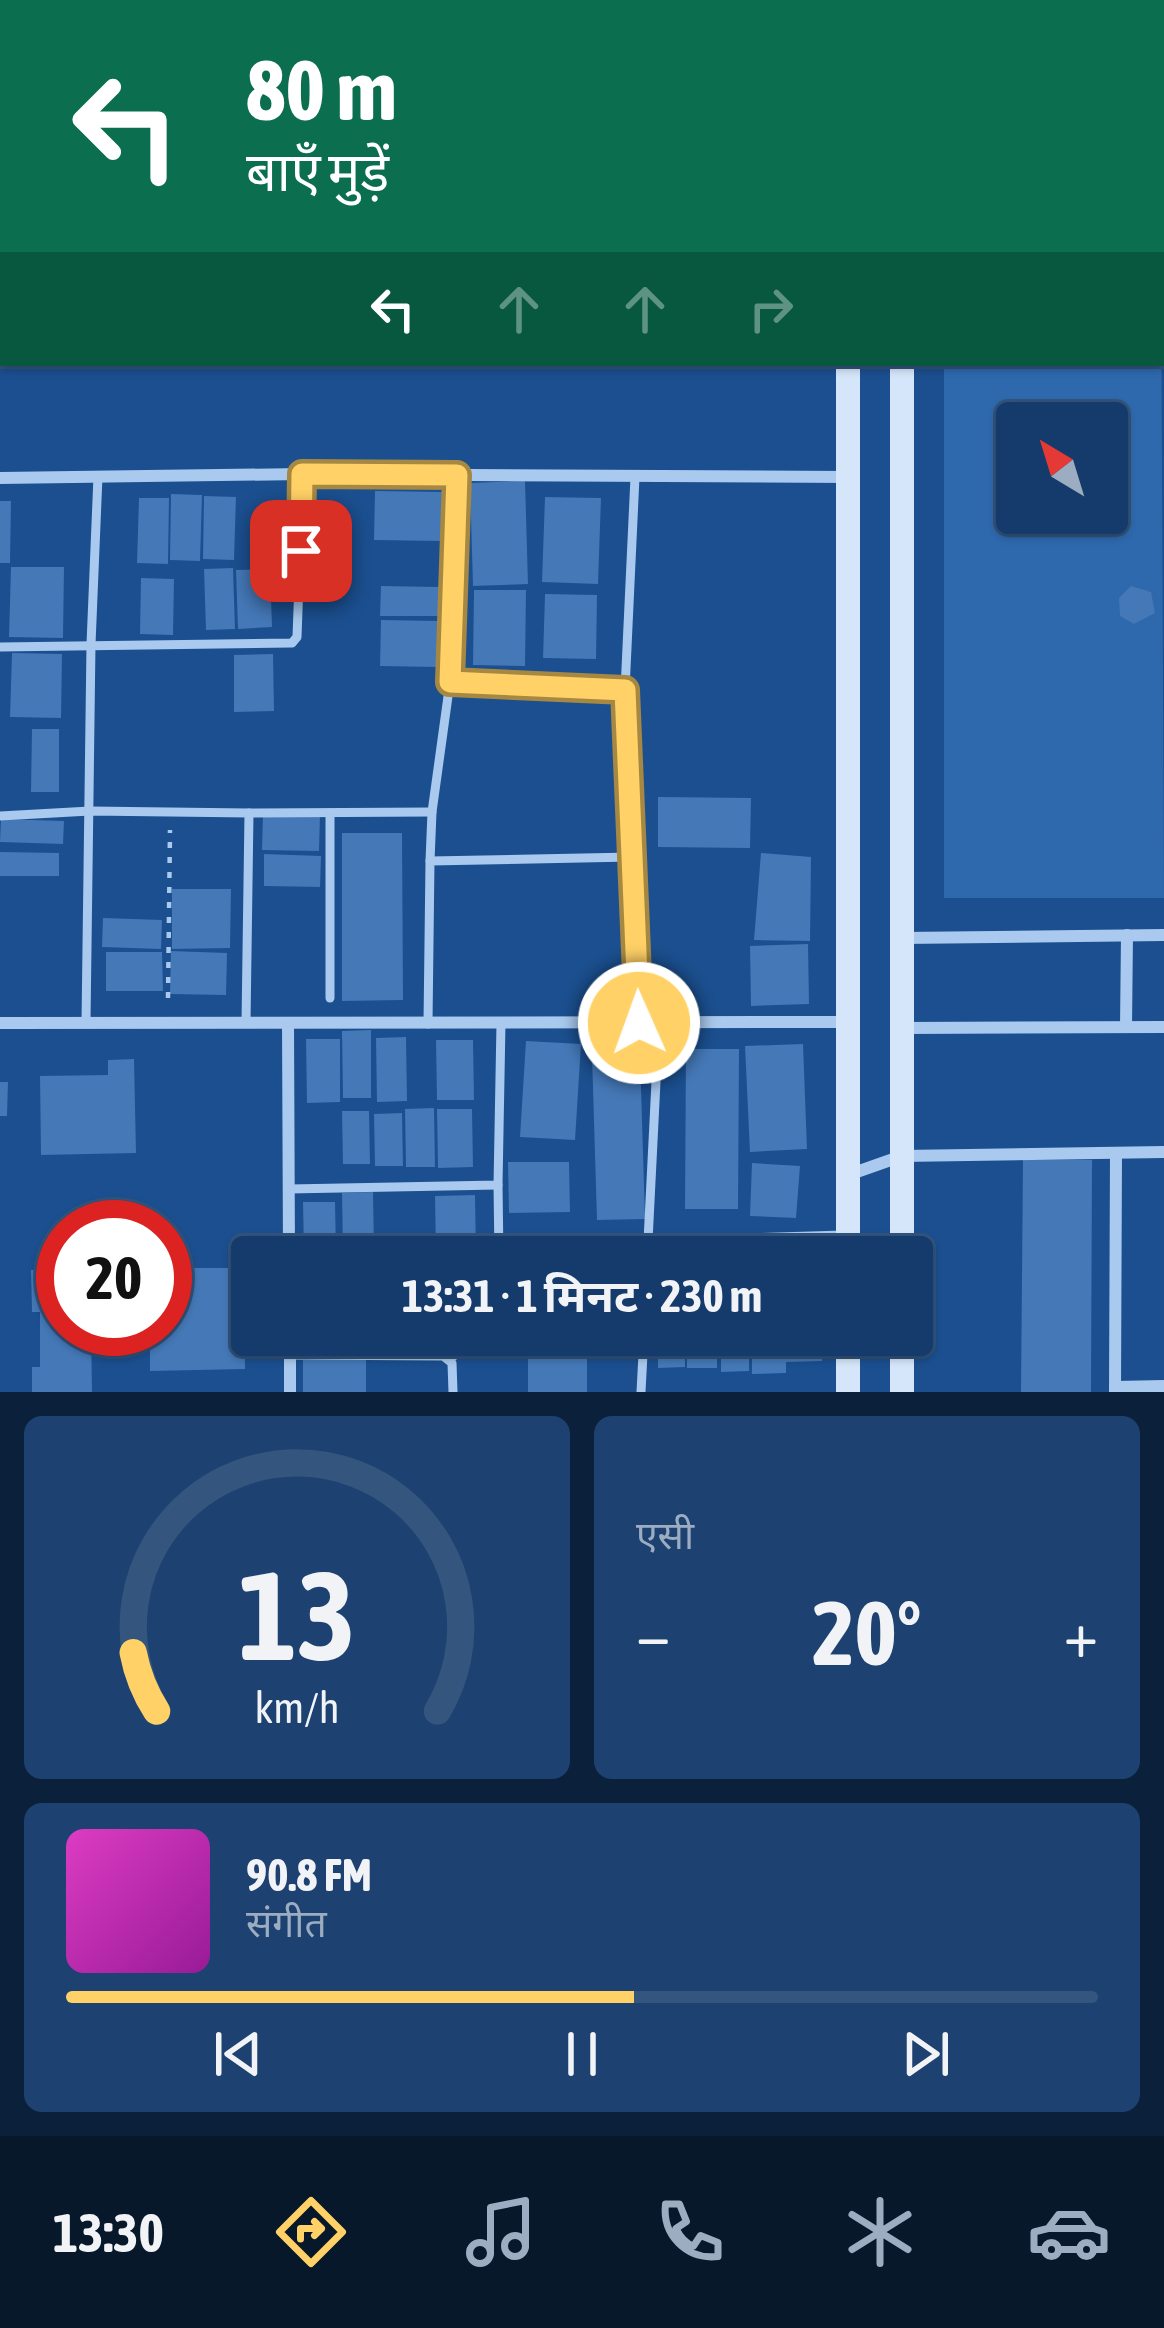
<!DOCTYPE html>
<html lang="hi">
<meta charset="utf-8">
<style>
body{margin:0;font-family:"Asap Condensed","Noto Sans Devanagari",sans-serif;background:#1d4271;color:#f1f3f6;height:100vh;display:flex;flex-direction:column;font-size:45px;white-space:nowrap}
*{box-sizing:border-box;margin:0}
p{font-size:39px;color:#9dadc1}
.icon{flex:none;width:66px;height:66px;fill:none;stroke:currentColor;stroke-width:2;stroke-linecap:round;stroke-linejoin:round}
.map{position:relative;height:1392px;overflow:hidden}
.details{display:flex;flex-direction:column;gap:24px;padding:24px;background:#0b203b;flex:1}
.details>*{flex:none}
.guide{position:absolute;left:0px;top:0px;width:1164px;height:366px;box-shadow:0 3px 9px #0004,0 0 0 3px #33557e;background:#0b6e4f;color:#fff;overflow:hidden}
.needle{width:78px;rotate:322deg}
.tools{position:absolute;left:996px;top:402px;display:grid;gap:24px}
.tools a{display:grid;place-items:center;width:132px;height:132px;border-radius:12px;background:#143b6b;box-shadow:0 3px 9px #0004,0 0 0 3px #33557e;font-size:60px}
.speed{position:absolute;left:36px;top:1200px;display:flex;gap:24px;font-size:60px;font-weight:700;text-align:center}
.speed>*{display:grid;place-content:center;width:156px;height:156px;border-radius:50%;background:#143b6b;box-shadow:0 3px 9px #0004,0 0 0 3px #33557e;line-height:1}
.speed .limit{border:18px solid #d22;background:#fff;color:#111}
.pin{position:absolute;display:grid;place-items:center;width:102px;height:102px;color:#fff;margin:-51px;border-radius:24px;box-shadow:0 6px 18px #0006}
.me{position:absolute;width:132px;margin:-66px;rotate:358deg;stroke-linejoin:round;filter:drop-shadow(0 0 9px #0008)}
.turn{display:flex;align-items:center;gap:42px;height:252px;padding:0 48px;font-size:54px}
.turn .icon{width:156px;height:156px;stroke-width:2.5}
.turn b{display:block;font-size:84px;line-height:102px}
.lanes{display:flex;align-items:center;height:114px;padding:0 48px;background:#0003;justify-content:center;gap:60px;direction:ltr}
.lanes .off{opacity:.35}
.big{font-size:90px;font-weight:700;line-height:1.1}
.details .tile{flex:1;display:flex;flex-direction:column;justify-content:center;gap:18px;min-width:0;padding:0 42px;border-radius:18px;background:#1d4271}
.details .dial{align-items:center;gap:0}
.dial svg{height:312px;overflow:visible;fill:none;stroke:#33557e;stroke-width:7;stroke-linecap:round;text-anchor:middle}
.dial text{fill:#f1f3f6;stroke:none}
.song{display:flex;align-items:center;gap:36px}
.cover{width:144px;height:144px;border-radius:18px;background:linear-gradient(135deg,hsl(310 70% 55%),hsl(300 70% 35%))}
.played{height:12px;border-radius:6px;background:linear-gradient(90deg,#ffd166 55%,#33557e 55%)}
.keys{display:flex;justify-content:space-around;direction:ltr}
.heat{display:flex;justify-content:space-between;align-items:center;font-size:66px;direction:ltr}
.details .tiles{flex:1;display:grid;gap:24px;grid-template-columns:1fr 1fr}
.tile:last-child{grid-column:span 2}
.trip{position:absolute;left:231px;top:1236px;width:702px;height:120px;border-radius:12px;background:#143b6b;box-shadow:0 3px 9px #0004,0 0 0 3px #33557e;font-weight:700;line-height:120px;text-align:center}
.dock{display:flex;height:192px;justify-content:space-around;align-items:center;background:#08182b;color:#9dadc1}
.dock .icon{width:84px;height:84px}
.dock .active{color:#ffd166}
.dock b{font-size:54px;color:#f1f3f6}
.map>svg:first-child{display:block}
.green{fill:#2e69ad;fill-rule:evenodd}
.building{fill:#4478b7}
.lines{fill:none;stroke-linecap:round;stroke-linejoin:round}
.path{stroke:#a9c9ee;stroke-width:4.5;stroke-dasharray:6 9;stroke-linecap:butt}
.lane{stroke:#a9c9ee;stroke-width:9}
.street{stroke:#a9c9ee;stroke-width:12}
.secondary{stroke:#d6e6fa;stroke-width:24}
.route-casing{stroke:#a68842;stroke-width:30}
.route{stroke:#ffd166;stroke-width:21}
</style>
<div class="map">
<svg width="1164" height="1392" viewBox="0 0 1164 1392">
<rect width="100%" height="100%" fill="#1b4f8f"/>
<path class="green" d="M1161 260 1164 898H944V363H1161ZM1017 423H1107V513H1017Z"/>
<g class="building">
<path d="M525 481 528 584 473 586 470 483Z"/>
<path d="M375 491 442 492 441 541 374 540Z"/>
<path d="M171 494 202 495 200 561 170 560Z"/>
<path d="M204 496 236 497 234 560 203 559Z"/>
<path d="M545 497 601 498 598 584 542 582Z"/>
<path d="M139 498H169L168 564 137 563Z"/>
<path d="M0 501H11L10 563H0Z"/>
<path d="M11 567H64L63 638 9 637Z"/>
<path d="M233 568 235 629 206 630 204 569Z"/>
<path d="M270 569 272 627 238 629 236 570Z"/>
<path d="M141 578 174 579 173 635 140 634Z"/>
<path d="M381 586 440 587V616H380Z"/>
<path d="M1131 586 1151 592 1155 613 1134 624 1120 616 1119 598Z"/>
<path d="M474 590H526L525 666 473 665Z"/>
<path d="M545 594 597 595 596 659 543 658Z"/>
<path d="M381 620 438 621 437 667 380 666Z"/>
<path d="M12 653 62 654 61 718 10 717Z"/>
<path d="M273 654 274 711 234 712V655Z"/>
<path d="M32 729H59V792H31Z"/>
<path d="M658 797 751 798 750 848 658 847Z"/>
<path d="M263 814 320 815 319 851 262 850Z"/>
<path d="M1 819 64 821 63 844 0 842Z"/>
<path d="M342 833H402L403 1000 342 1001Z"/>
<path d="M0 852 59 853V876H0Z"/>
<path d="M761 853 811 857 810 941 754 940Z"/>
<path d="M264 854 321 856 320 887 264 886Z"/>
<path d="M172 889H231L230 948 172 949Z"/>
<path d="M103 918 162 920 161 949 102 947Z"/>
<path d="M808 944 809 1004 751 1006 750 946Z"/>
<path d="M171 951 227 953 226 995 170 994Z"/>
<path d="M106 952H162L163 991H106Z"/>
<path d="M371 1030V1098H343L342 1031Z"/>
<path d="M406 1037 407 1101 377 1102 376 1038Z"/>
<path d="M306 1039H340V1102L307 1103Z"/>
<path d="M436 1040H473L474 1100H437Z"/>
<path d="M526 1041 581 1044 575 1140 520 1137Z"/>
<path d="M803 1044 807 1149 750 1152 745 1046Z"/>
<path d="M686 1049H739L738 1209H685Z"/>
<path d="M640 1054 645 1219 597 1220 592 1055Z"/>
<path d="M134 1059 136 1153 41 1155 40 1076 108 1075V1060Z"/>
<path d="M0 1082H8L7 1116H0Z"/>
<path d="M434 1108 435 1167H406L405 1109Z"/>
<path d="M437 1109H472L473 1167 438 1168Z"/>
<path d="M342 1111H369L370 1164H343Z"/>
<path d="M402 1113 403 1166H375L374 1114Z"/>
<path d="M1023 1160H1092L1091 1392H1021Z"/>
<path d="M508 1162H569L570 1212 509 1213Z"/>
<path d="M752 1163 800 1166 796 1218 750 1216Z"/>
<path d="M373 1192 374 1249 343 1250 342 1193Z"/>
<path d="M475 1195 476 1255H436L435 1196Z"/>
<path d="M303 1202H335L336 1253H304Z"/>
<path d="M786 1241H821L822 1257H786Z"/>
<rect x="753" y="1244" width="29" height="13"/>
<path d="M722 1246 723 1257H689V1247Z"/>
<path d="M165 1268H244L245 1369 150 1371V1329H165Z"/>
<path d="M63 1269V1329H91L92 1392H32V1367H40V1312H32L31 1270Z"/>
<path d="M658 1335H685V1367L658 1368Z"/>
<rect x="687" y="1335" width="30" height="33"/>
<path d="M721 1335H749V1371L721 1372Z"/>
<path d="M752 1335H821L822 1361 786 1362V1373L752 1374Z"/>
<path d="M587 1355V1392H528V1356Z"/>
<path d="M366 1359V1392H303V1360Z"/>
</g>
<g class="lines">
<path class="path" d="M168 998 170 830"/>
<g class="lane">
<path d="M457 475 450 682 625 690"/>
<path d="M635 477 625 690 639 1023"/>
<path d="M0 647 292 643 297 637 303 474"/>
<path d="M249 813 432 812"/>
<path d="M0 816 90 811 249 813 246 1023"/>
<path d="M430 861 432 812 450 682"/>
<path d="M330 998V813"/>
<path d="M659 1022 648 1241 843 1235"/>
<path d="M86 1023 91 644 98 476"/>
<path d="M428 1024 430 861 632 857"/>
<path d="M498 1185 499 1257"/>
<path d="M289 1189 498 1185 501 1023"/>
<path d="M290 1355 443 1356 452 1363 453 1392"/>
<path d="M449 1359 487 1335"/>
<path d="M641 1392 644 1335"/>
</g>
<g class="street">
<path d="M1095 3V0"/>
<path d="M1161 231H1164"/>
<path d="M0 478 303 474 848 477"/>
<path d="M902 938 1164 935"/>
<path d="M0 1023 847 1022"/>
<path d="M288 1023 289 1257"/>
<path d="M1126 1027 1127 935"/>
<path d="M903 1028 1164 1027"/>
<path d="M848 1175 902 1156 1164 1152"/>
<path d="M290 1335V1392"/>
<path d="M1115 1387 1164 1386"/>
<path d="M1115 1392 1116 1153"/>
</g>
<g class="secondary">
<path d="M849 3V0"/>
<path d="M903 3V0"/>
<path d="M848 1257V363"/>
<path d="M902 1257V363"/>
<path d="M848 1392V1335"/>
<path d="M902 1392V1335"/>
</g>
</g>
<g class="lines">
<g class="route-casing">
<path id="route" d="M301 551 302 474 457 475 450 682 625 690 639 1023"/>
</g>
<use href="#route" class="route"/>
</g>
</svg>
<div class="tools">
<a><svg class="needle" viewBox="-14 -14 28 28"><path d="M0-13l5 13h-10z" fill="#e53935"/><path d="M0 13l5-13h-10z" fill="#9dadc1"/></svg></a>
</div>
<div class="speed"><div class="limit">20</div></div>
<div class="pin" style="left:301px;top:551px;background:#d93025"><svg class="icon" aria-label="arrive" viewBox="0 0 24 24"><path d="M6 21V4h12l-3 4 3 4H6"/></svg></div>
<svg class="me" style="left:639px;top:1023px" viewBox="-20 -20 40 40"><circle r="17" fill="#ffd166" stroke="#fff" stroke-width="3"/><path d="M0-11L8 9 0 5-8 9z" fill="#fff"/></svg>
<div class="trip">13:31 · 1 मिनट · 230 m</div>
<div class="guide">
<div class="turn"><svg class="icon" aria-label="left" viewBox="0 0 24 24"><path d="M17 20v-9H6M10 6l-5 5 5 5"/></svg><div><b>80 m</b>बाएँ मुड़ें</div></div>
<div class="lanes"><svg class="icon" aria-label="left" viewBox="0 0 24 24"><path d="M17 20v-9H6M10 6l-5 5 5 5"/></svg><svg class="icon off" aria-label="ahead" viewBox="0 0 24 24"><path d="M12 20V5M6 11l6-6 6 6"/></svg><svg class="icon off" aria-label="ahead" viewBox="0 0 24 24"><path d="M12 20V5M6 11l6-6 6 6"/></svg><svg class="icon off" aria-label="right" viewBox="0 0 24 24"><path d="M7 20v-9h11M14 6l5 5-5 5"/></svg></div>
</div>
</div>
<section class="details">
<div class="tiles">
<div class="tile dial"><svg viewBox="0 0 100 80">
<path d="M14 69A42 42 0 1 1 86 69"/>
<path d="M14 69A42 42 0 0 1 8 54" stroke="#ffd166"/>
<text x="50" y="56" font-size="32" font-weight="700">13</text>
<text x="50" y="72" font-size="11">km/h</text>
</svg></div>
<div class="tile"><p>एसी</p>
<div class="heat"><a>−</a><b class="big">20°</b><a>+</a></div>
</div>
<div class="tile">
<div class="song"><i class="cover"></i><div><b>90.8 FM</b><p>संगीत</p></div></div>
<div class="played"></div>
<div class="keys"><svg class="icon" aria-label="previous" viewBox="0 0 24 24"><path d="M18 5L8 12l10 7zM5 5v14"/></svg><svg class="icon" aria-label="pause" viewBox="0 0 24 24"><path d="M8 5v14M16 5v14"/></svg><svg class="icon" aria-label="next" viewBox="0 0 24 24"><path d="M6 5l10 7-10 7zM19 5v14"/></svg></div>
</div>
</div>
</section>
<nav class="dock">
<b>13:30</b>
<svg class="icon active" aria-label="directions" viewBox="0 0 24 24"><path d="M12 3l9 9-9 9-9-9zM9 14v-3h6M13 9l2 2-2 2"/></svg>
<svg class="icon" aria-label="music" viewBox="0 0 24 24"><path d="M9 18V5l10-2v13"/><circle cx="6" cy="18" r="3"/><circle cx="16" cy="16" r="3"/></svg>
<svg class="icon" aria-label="phone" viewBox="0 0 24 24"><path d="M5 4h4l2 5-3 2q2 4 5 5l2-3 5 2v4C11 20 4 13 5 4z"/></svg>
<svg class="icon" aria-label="climate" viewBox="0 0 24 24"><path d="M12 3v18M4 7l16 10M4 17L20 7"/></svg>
<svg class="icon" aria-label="car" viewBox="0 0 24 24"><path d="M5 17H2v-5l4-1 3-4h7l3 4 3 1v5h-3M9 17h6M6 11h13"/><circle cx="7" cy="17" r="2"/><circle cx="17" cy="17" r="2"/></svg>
</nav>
